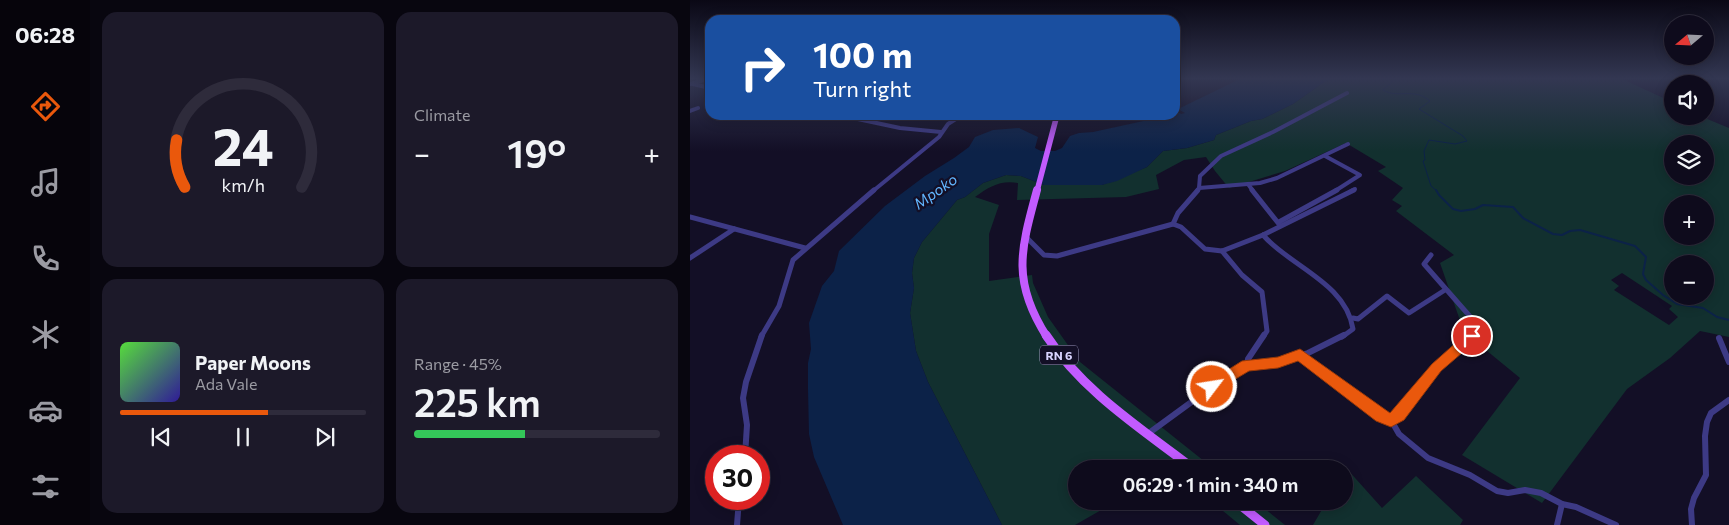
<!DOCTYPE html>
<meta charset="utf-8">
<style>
body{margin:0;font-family:Commissioner,sans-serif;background:#1c1929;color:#f1f3f6;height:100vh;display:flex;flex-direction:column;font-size:19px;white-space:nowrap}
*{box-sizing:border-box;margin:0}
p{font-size:16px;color:#9b9ba3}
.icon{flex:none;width:28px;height:28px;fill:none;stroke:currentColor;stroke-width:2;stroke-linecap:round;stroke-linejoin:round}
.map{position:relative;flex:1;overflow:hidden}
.sheet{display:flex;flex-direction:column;gap:12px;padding:12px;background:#08060f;width:600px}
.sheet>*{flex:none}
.top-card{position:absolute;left:15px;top:15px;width:475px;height:105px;border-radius:15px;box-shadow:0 2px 12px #0003,0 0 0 1px #2e2b3b;background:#1a4fa0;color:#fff;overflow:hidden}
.needle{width:32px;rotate:251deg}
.fabs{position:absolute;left:974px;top:15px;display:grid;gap:10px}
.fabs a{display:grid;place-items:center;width:50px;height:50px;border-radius:50%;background:#0e0b1c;box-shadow:0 2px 12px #0003,0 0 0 1px #2e2b3b;font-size:25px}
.speed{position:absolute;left:15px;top:445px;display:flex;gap:10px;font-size:25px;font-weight:700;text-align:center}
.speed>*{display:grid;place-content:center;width:65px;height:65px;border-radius:50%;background:#0e0b1c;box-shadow:0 2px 12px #0003,0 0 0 1px #2e2b3b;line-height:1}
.speed .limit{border:8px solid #d22;background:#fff;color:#111}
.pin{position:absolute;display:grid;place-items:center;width:42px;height:42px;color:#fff;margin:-21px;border:2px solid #fff;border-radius:50%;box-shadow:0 1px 5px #0007}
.me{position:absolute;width:55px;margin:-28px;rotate:59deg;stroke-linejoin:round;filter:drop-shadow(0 0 4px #0008)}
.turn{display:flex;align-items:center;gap:18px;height:105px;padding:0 25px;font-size:22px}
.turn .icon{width:65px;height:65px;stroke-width:2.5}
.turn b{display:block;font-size:35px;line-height:42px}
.big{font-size:38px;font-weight:600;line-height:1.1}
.sheet .widget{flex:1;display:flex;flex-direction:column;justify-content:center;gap:8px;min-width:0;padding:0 18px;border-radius:15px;background:#1c1929}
.sheet .dial{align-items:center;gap:0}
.dial svg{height:130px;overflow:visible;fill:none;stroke:#2e2b3b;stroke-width:7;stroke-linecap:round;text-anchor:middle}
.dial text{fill:#f1f3f6;stroke:none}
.song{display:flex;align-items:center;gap:15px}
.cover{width:60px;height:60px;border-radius:8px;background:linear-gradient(135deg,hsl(110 70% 55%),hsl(250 70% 35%))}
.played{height:5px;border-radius:2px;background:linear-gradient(90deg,#ea580c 60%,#2e2b3b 60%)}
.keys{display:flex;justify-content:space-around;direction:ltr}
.heat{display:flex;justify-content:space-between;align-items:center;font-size:28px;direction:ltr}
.charge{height:8px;border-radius:4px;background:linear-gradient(90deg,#34c759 45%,#2e2b3b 0)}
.sheet .tiles{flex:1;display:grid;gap:12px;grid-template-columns:repeat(2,1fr)}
.trip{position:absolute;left:378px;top:460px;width:285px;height:50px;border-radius:25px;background:#0e0b1c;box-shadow:0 2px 12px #0003,0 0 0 1px #2e2b3b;font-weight:600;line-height:50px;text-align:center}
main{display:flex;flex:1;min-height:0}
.tab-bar{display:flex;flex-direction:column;width:90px;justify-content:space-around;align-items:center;background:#06040b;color:#9b9ba3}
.tab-bar .icon{width:35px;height:35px}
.tab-bar .active{color:#ea580c}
.tab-bar b{font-size:22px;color:#f1f3f6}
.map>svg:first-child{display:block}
.green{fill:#12302f;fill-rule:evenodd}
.water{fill:#0c2248}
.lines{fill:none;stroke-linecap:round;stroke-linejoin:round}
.stream-far1{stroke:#0c2248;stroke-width:1}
.stream{stroke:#0c2248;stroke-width:2}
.street-far2{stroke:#3d3a85;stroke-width:4}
.street-far1{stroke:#3d3a85;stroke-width:5}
.street{stroke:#3d3a85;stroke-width:6}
.primary-far2{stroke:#c25bff;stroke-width:5.5}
.primary-far1{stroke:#c25bff;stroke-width:8}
.primary{stroke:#c25bff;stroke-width:9}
.route{fill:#ea580c;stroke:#983908}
.labels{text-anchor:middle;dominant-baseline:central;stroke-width:4.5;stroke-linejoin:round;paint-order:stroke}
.shield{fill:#130f26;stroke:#9e99be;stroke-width:1}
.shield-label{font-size:12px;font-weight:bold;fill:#d9d4ff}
.water-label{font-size:15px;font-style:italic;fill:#62b6ff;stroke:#130f26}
</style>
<main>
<nav class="tab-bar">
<b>06:28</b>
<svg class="icon active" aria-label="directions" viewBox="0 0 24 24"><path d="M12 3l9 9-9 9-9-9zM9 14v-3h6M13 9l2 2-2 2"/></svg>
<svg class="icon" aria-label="music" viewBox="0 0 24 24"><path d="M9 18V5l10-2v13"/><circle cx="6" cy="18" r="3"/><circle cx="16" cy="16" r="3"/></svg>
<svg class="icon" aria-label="phone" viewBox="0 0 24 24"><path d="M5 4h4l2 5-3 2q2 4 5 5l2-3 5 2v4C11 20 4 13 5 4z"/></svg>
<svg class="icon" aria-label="climate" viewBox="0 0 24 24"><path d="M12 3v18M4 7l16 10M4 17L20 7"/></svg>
<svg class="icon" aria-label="car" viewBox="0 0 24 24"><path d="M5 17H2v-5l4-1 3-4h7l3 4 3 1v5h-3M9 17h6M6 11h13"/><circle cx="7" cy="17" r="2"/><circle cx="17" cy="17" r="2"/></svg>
<svg class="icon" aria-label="filters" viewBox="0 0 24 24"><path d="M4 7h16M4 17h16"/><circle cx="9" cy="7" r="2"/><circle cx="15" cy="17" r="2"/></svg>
</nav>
<section class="sheet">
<div class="tiles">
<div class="widget dial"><svg viewBox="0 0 100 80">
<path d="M14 69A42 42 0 1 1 86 69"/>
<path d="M14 69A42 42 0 0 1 9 40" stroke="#ea580c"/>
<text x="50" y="56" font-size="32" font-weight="700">24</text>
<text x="50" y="72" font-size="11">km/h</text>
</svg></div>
<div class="widget"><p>Climate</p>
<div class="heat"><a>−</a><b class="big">19°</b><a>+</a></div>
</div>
<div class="widget">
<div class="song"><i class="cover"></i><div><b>Paper Moons</b><p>Ada Vale</p></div></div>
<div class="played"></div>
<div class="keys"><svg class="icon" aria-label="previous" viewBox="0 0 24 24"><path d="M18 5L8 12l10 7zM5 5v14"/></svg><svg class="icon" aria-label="pause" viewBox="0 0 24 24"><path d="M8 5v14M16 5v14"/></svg><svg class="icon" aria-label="next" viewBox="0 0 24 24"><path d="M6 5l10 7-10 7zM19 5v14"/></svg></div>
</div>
<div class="widget"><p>Range · 45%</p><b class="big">225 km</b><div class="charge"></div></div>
</div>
</section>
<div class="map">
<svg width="1039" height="525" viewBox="0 0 1039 525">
<rect width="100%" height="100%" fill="#130f26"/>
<g class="green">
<path d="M640 78H930L982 102V116H1010L1039 128V337L1010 331 980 358 937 389 852 503 772 455 830 378 774 332 750 263 764 255 706 211 712 206 702 200 713 188 688 171 696 167 656 143 595 171 539 188 525 171 516 157 494 160 466 175 469 189 436 197 327 200 328 183C310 180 299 187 285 197L309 205 299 234V281L342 275 343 283 358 317 390 362 524 469H386V501H427L385 525H312L238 382 226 351 220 313 224 288 222 273 224 258 232 242 267 200 275 197 293 183 316 175 331 176 354 185H412L457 167 473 151 497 148 524 140 526 135 561 121 572 119 603 104ZM982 144H1015V176H982ZM982 204H1015V236H982ZM982 264H1015V296H982ZM932 273 982 306 979 309 988 317 979 325 924 290 929 286 921 280Z"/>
<path d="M657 469 692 508 726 476 773 520 770 525H623L637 501H654V474Z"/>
<path d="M521 501H565L595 525H550Z"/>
</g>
<path class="water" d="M552 78H640L603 104 572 119 561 121 526 135 524 140 497 148 473 151 457 167 427 181 412 185H354L331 176 316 175 293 183 275 197 267 200 232 242 224 258 222 273 224 288 220 313 226 351 238 382 312 525H153L124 457 119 434 118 389V363L121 349 119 323 132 286 144 271 149 251 195 206 235 176 264 158 279 147 285 137 303 130 329 128 348 137 345 148 351 151H365L372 148 380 136 389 133 403 132 458 120 473 115H485V110L491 114 495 113 488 109Z"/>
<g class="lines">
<path class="stream-far1" d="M706 78 693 90C708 99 724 87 740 101L729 109 773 136 777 141 765 144 739 140 734 151 735 160 733 161 741 186 747 191"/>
<path class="stream" d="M746 190 749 195 763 209 771 211 785 209 793 205 823 207 833 218 863 234 872 235 880 231 890 230 945 246 956 257 953 274 956 280 973 295 987 304 1013 308 1027 317 1039 320"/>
<g class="street-far2">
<path d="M0 84 20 78"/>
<path d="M3 84 20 88"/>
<path d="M0 111 8 108"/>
<path d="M149 115 210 128 251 132"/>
<path d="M635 156 670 175 645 191"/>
<path d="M558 184 563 191"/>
<path d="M509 188 570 183 587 178 658 144"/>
<path d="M183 191 249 137 258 124 272 115"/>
<path d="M507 191 509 188 510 176 531 156 583 132 657 93"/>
<path d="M661 191 665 189"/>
</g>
<g class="street-far1">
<path d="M562 190 589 224"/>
<path d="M0 217 115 248"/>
<path d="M589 222 647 190"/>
<path d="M483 224 488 213 508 190"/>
<path d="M573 235C601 267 656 283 663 329L652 337"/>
<path d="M335 236 354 255 367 256 483 224 491 227 515 249 532 251 573 235 664 190"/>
<path d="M532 251 552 275 572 292 577 331 573 337"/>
<path d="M741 255 734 264 791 329 782 337"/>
<path d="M0 258 44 229"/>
<path d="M663 318 668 319 697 296 719 313 755 290"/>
<path d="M71 337 89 306 103 260 184 190"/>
</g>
<g class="street">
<path d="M1029 338 1039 362"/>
<path d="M610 354 697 420 706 419 747 368 784 335"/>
<path d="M557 365 558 359 574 335"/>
<path d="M701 420 709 434 738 458 780 475 807 491 818 493 835 490 851 493 872 504 886 507 926 525"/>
<path d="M459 433 522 387 557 365 588 362 618 353 654 335"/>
<path d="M55 456 57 425 53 398 56 382 72 335"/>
<path d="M47 525 49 499"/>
<path d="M867 525 872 504"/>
<path d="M1002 525 1001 509 1004 498 1016 475 1015 436 1017 422 1021 413 1039 400"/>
</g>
<path class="primary-far2" d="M347 191 367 115"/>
<path class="primary-far1" d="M347 190C331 249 321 281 357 337"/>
<g class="primary">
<path d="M356 335C392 391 452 429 504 469"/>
<path d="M545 501 575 525"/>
</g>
</g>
<linearGradient id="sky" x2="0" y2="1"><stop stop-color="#0a0815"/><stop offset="0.52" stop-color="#333752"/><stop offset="1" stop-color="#333752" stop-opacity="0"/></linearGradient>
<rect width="1039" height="151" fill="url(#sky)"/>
<path class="route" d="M782 331 787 332 789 336 787 340 751 371 714 420 701 427 686 421 608 361 588 368 559 371 522 393 517 391 515 387 517 383 552 361 588 357 610 349 700 413 742 364 778 332Z"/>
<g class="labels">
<rect class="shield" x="350" y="345.5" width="38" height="19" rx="4"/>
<g class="shield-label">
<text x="369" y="355">RN 6</text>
</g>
<g class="water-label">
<text transform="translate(245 191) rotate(-35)">Mpoko</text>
</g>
</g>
</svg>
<div class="fabs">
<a><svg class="needle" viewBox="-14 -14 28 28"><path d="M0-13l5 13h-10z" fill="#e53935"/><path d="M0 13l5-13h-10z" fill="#9b9ba3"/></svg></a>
<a><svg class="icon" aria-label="sound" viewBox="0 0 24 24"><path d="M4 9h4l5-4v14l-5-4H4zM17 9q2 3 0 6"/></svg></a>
<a><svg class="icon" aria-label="layers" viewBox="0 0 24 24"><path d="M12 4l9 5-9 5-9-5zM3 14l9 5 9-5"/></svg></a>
<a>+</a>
<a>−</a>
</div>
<div class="speed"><div class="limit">30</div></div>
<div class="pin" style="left:782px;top:336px;background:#d93025"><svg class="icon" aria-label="arrive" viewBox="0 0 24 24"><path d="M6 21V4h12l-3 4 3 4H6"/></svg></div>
<svg class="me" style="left:522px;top:387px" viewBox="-20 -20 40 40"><circle r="17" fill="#ea580c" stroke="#fff" stroke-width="3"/><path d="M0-11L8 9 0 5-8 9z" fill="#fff"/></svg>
<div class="trip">06:29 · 1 min · 340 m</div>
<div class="top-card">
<div class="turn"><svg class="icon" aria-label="right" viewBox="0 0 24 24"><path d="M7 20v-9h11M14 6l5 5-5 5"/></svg><div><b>100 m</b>Turn right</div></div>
</div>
</div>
</main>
